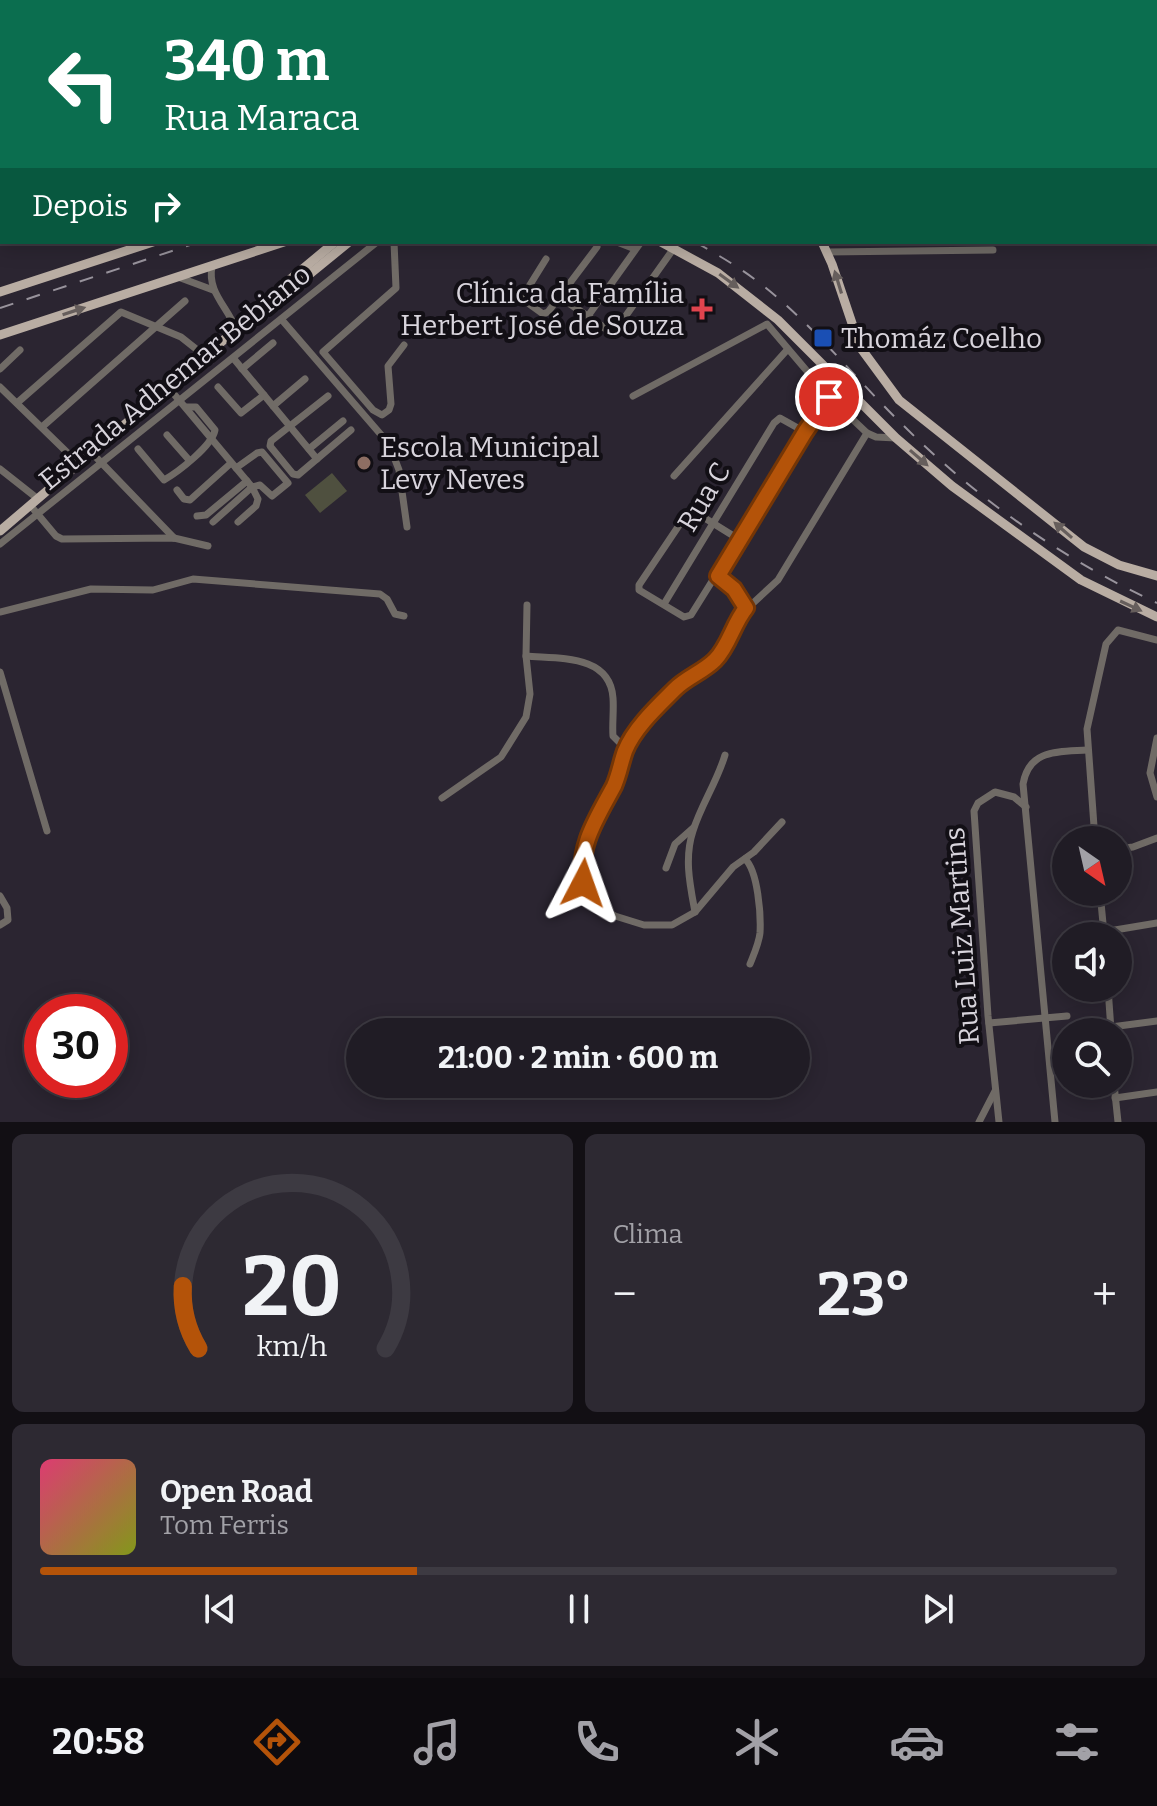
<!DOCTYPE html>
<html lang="pt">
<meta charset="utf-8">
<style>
body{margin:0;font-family:Bitter,serif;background:#2d2932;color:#f1f3f6;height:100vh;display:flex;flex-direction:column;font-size:30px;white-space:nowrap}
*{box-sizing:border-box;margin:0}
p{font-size:26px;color:#a2a1a7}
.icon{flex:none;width:44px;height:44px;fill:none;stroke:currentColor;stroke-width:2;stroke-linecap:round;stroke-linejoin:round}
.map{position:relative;height:1122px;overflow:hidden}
.side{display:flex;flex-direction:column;gap:12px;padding:12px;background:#120f14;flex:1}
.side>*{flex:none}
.guide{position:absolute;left:0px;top:0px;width:1158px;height:244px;box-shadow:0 4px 20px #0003,0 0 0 2px #3d3a42;background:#0b6e4f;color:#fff;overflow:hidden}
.needle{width:52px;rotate:146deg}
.fabs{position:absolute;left:1052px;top:826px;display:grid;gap:16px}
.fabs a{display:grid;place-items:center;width:80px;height:80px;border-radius:50%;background:#201c25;box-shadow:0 4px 20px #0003,0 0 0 2px #3d3a42;font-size:40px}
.speed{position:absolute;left:24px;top:994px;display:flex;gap:16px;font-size:40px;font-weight:700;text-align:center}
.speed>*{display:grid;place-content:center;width:104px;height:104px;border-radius:50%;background:#201c25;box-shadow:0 4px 20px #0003,0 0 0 2px #3d3a42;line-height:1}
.speed .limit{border:12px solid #d22;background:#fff;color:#111}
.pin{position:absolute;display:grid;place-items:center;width:68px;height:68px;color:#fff;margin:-34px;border:4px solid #fff;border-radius:50%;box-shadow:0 2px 8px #0007}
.me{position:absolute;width:88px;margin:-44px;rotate:4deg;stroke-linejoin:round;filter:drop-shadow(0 0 6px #0008)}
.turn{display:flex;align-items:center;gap:28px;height:168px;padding:0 32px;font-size:36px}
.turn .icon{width:104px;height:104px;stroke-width:2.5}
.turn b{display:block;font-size:56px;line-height:68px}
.then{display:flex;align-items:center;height:76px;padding:0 32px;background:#0003;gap:16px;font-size:30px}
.big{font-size:60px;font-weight:700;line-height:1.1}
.side .widget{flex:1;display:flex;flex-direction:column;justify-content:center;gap:12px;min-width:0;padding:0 28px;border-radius:12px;background:#2d2932}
.side .dial{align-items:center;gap:0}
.dial svg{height:208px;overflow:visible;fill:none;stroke:#3d3a42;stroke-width:7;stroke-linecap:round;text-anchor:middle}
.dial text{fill:#f1f3f6;stroke:none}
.song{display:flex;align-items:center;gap:24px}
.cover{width:96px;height:96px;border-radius:12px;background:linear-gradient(135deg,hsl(340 70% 55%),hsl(70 70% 35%))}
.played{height:8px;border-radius:4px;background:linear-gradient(90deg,#b45309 35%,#3d3a42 35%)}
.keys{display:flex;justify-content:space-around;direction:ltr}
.heat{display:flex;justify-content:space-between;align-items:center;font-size:44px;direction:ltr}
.side .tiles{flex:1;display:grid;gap:12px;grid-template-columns:1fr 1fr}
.widget:last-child{grid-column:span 2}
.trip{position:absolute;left:346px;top:1018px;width:464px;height:80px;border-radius:40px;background:#201c25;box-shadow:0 4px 20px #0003,0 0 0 2px #3d3a42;font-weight:700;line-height:80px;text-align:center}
.menu{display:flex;height:128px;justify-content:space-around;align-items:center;background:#0d0b0f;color:#a2a1a7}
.menu .icon{width:56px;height:56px}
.menu .selected{color:#b45309}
.menu b{font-size:36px;color:#f1f3f6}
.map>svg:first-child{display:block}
.green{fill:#4f503f}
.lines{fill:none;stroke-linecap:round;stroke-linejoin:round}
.river{stroke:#263d4f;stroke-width:12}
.minor{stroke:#706b66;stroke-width:7}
.major{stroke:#b9ada3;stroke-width:9}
.rail{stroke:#98939c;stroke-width:2;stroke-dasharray:14 14;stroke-linecap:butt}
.oneway{fill:#665e5c}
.route-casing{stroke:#753606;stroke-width:20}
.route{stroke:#b45309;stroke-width:14}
.health-dot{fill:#e0444e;stroke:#120f15;stroke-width:3}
.transit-dot{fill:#1a4fb4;stroke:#120f15;stroke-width:3}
.education-dot{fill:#8d6e63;stroke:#120f15;stroke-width:3}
.labels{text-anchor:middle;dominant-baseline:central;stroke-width:8;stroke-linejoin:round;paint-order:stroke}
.poi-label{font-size:28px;fill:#d8d4dc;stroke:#120f15;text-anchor:start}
.street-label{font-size:28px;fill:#d8d4dc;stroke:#120f15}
</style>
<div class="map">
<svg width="1157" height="1122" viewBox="0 0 1157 1122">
<rect width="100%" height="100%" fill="#2b2531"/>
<path class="green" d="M332 473 347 491 320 513 305 495Z"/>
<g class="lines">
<g class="river">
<path d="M158 2 161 0"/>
<path d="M0 60H2"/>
</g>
<g class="minor">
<path d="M18 0 19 2"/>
<path d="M356 0 362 2"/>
<path d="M401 0 403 2"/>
<path d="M918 0 929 2"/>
<path d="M1113 0 1114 2"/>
<path d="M135 2 138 0"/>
<path d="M246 2 249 0"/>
<path d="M608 2V0"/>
<path d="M857 2V0"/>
<path d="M1035 2V0"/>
<path d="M0 49H2"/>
<path d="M0 106H2"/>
<path d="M0 209 2 208"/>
<path d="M394 242 396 288 323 352 373 410 382 415 389 410 391 404 388 366 404 345"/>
<path d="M617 242 635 249"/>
<path d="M827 252 993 250"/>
<path d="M546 259 523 296 525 301 543 314 548 312 597 247"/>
<path d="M212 266C207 292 227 306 236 329"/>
<path d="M178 277 213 290"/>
<path d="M560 297 609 331H615L674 248"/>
<path d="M588 316 641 242"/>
<path d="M282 320 389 444 399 470 407 527"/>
<path d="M234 359 317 459"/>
<path d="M0 369 20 350"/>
<path d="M242 369 273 343"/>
<path d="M0 387 79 464"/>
<path d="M168 387 252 487 258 499 256 506 238 522"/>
<path d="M218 387 241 413 264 395"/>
<path d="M328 396 271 441 270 446 293 474 298 475 351 430"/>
<path d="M633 396 767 324 829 397 867 433"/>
<path d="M17 403 121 312 181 337 205 356"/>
<path d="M273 406 305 379"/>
<path d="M42 427 185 301"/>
<path d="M167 435 189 460"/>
<path d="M138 449 164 480C178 472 212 446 215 430L196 407H186"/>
<path d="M309 449 343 421"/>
<path d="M92 453 174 538"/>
<path d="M0 469 38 499"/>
<path d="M674 476 787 350"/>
<path d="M177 490 184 499 190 500 231 463"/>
<path d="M30 505 56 536 62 539 174 538 208 546"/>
<path d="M197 516 206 515 247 481"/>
<path d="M213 522 252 487 260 485 272 496 288 483 262 452 257 453 236 468"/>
<path d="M740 540 695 512H688L639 585V590L684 617 691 615 797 445 829 397"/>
<path d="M0 544 377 242"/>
<path d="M718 576 729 584 746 608"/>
<path d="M664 604 774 423 780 418 805 432"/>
<path d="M0 612 91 589 153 590 193 579 380 594 387 599 395 614 404 616"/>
<path d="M526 656C558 659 610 654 613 698 614 711 612 724 613 736L626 749"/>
<path d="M0 672 47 831"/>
<path d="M1157 738 1150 773 1157 797"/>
<path d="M442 798 501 757 526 717 530 694 526 656 527 605"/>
<path d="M782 822 754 852 733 867 695 912 672 925H644L615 916 601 909 592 900 583 883 581 867 591 826 614 786 633 737 682 683 717 659 738 617 778 580 867 433 876 437 896 438"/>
<path d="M1095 840 1087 729 1106 644 1118 630 1157 640"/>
<path d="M1118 849 1133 847 1157 838"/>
<path d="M745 859C758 871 761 915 760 933 759 943 754 954 750 964"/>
<path d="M666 868 675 844 693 828"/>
<path d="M1100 892 1104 934"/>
<path d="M0 896 7 908 8 920 0 925"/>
<path d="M695 912C690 885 684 858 693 831 701 805 717 782 725 755"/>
<path d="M1103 932 1157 923"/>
<path d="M1108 988 1111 1030"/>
<path d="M989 1023 1067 1016"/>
<path d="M1111 1027 1157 1021"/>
<path d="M1114 1084 1118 1122"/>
<path d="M1115 1098 1157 1092"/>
<path d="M979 1122 995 1091"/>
<path d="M999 1122 988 1016 974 811 978 803 995 792 1014 797 1026 807"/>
<path d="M1055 1122 1023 784C1029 749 1058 752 1087 750"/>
</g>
<g class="major">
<path d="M386 0 391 2"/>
<path d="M661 242 718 273 778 320 896 438 952 486 1081 580 1157 617"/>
<path d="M822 242 832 264 860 347 899 400 1084 547 1119 565 1157 576"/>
<path d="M0 292 153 242"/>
<path d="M241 325 251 322 349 242"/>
<path d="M0 335 284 242"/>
<path d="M0 531 240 326 246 316 335 242"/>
</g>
<g class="rail">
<path d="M96 2 100 0"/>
<path d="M119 2 122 0"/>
<path d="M0 27H2"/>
<path d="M695 242C720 256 744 270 766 288 818 330 860 384 908 430 981 502 1065 560 1157 603"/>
<path d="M0 308 199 242"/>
</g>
</g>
<defs><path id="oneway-solid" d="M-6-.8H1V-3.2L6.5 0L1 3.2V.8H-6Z" transform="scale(2)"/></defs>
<g class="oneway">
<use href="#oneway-solid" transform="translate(729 281) rotate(36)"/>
<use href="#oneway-solid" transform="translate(838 282) rotate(-107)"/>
<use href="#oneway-solid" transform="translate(74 311) rotate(-18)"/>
<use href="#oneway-solid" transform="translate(919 458) rotate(41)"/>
<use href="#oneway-solid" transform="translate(1063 530) rotate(-139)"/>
<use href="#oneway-solid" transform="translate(1131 606) rotate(25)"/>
</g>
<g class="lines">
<g class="route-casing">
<path id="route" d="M583 883C578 845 597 818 614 786 619 775 621 762 625 751 634 728 658 706 675 689 687 677 703 672 715 660 729 646 733 624 746 608L734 589 718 576 805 432 829 397"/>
</g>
<use href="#route" class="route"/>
</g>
<path class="health-dot" d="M698 297h8v8h8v8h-8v8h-8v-8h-8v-8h8z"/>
<rect class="transit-dot" x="813" y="328" width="20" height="20" rx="4"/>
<circle class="education-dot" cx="364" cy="463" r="8"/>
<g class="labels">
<g class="poi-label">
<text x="684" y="293" text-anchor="end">Clínica da Família<tspan x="684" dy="32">Herbert José de Souza</tspan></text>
<text x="841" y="338">Thomáz Coelho</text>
<text x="380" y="447">Escola Municipal<tspan x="380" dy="32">Levy Neves</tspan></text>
</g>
<g class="street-label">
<text transform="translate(175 377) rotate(-39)">Estrada Adhemar Bebiano</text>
<text transform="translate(704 497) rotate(-59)">Rua C</text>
<text transform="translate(962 936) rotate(-94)">Rua Luiz Martins</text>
</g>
</g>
</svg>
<div class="fabs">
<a><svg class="needle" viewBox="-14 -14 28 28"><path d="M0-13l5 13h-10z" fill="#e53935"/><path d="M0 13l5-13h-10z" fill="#a2a1a7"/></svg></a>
<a><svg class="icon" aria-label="sound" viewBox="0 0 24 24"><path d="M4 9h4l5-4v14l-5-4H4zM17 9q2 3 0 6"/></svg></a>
<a><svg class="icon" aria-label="search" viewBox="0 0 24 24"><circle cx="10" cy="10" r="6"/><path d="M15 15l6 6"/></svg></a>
</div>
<div class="speed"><div class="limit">30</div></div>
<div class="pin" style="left:829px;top:397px;background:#d93025"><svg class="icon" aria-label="arrive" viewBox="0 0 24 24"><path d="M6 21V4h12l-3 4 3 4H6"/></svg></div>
<svg class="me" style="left:583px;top:883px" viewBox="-20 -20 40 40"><path d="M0-17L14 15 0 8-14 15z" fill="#b45309" stroke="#fff" stroke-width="4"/></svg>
<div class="trip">21:00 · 2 min · 600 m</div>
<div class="guide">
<div class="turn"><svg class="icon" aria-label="left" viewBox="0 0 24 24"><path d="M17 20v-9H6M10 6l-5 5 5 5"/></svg><div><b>340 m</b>Rua Maraca</div></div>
<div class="then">Depois<svg class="icon" aria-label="right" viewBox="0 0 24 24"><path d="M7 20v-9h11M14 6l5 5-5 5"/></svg></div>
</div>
</div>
<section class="side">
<div class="tiles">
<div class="widget dial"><svg viewBox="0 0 100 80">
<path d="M14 69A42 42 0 1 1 86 69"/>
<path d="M14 69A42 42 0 0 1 8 45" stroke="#b45309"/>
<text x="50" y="56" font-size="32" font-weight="700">20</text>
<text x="50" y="72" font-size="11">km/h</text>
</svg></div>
<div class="widget"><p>Clima</p>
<div class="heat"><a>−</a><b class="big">23°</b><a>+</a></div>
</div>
<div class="widget">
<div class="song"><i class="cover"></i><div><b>Open Road</b><p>Tom Ferris</p></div></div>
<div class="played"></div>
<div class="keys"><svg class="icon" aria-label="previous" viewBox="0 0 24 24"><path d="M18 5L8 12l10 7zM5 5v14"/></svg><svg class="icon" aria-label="pause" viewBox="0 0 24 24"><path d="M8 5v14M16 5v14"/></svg><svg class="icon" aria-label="next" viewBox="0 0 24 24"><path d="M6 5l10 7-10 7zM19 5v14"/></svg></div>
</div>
</div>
</section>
<nav class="menu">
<b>20:58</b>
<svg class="icon selected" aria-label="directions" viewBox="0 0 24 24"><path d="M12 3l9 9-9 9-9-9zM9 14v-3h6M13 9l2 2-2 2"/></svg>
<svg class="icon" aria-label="music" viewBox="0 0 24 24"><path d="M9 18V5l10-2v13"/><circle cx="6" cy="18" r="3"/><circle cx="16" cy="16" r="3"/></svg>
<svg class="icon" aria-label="phone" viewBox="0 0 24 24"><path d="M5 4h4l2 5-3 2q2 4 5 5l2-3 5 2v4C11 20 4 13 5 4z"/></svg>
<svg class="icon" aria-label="climate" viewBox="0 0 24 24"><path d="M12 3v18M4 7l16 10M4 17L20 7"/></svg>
<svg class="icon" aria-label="car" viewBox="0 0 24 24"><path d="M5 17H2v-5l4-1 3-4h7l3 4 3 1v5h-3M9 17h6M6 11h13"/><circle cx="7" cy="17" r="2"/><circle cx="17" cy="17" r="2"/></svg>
<svg class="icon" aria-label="filters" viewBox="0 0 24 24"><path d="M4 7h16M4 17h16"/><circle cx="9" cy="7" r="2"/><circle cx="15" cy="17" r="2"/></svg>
</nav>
